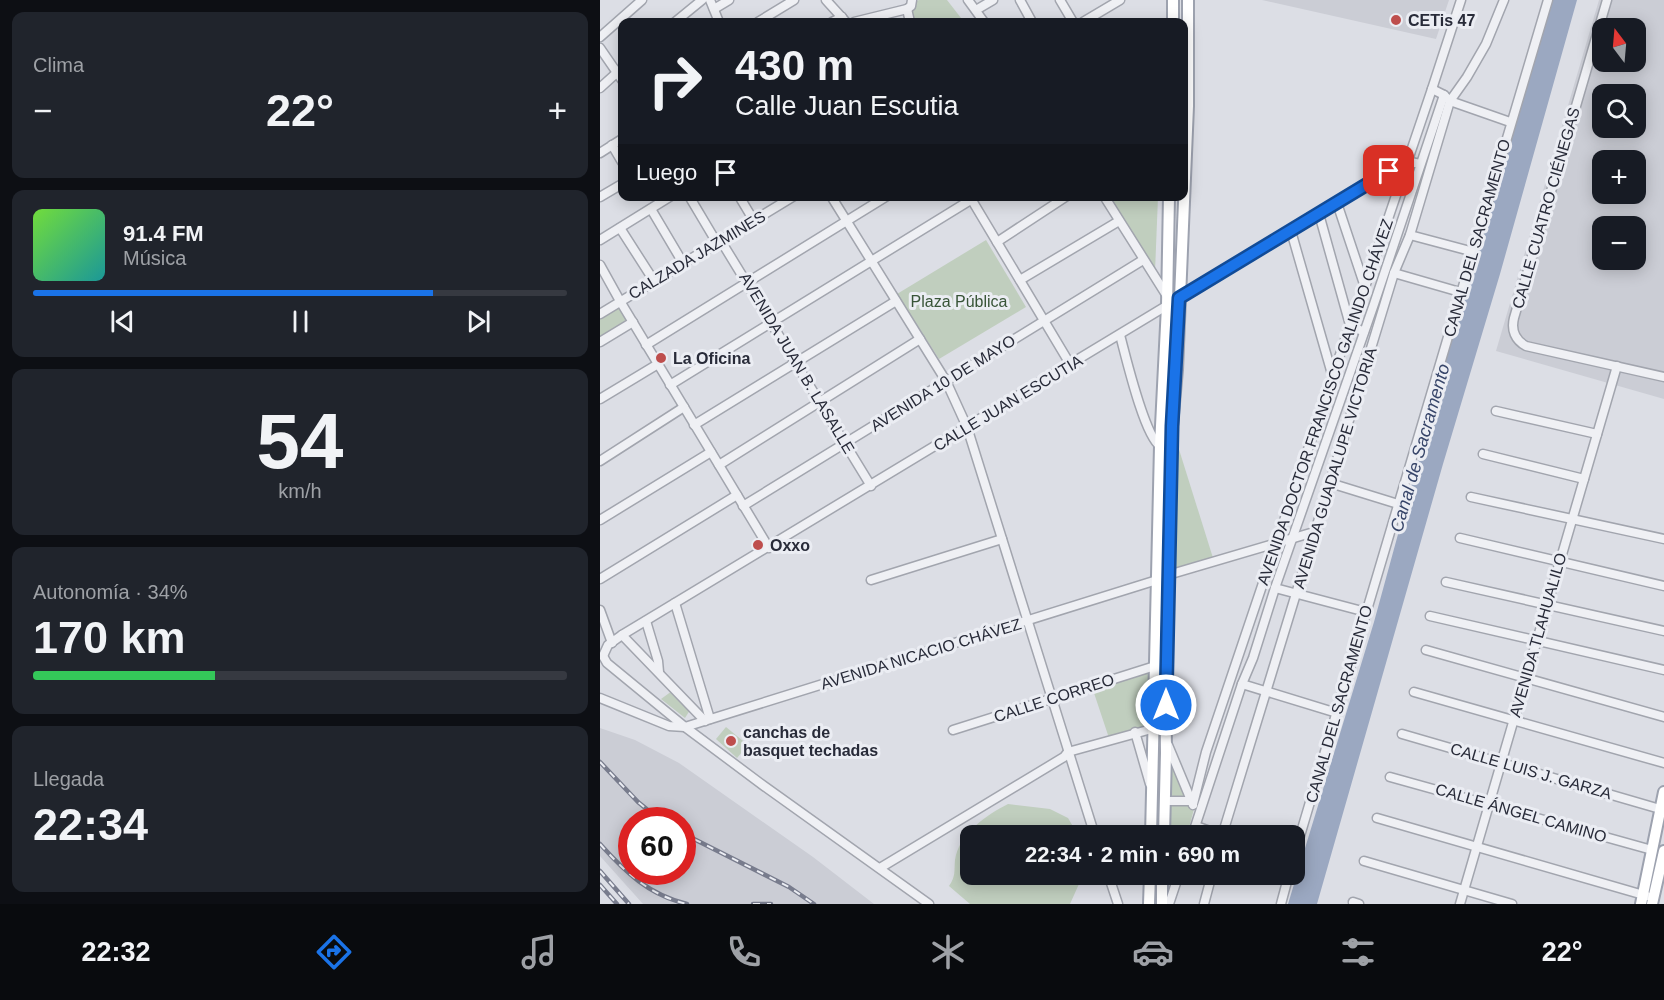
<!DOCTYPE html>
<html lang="es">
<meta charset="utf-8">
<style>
body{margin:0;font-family:Helvetica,sans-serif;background:#20242c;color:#f1f3f6;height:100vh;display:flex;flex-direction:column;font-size:22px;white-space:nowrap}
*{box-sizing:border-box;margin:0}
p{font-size:20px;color:#9ea1a6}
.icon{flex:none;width:33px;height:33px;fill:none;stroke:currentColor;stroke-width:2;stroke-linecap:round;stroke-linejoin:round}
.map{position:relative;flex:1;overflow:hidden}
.details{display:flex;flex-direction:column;gap:12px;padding:12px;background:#0d0f14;width:600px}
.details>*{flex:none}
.top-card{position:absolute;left:18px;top:18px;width:570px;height:183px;border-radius:12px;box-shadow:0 3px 15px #0003;background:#171b24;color:#f1f3f6;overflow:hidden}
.needle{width:39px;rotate:344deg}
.buttons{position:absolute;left:992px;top:18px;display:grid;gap:12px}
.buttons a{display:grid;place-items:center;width:54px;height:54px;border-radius:12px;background:#171b24;box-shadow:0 3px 15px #0003;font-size:30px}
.speed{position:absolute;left:18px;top:807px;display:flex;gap:12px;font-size:30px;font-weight:700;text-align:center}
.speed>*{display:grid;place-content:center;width:78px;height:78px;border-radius:50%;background:#171b24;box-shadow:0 3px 15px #0003;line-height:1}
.speed .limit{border:9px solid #d22;background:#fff;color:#111}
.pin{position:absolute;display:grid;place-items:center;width:51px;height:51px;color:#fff;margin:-26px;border-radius:12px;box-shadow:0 3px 9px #0006}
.me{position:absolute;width:66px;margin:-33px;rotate:0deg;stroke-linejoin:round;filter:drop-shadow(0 0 4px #0008)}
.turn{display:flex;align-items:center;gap:21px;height:126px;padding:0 18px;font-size:27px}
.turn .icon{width:78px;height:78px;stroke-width:2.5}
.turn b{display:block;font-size:42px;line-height:51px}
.then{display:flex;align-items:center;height:57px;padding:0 18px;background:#0003;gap:12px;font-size:22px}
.big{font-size:45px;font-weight:600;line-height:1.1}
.details .widget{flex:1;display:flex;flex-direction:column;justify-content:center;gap:9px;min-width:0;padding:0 21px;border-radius:12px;background:#20242c}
.details .dial{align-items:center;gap:0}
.dial b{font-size:78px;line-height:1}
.song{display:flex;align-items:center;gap:18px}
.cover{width:72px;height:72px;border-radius:9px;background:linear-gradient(135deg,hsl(100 70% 55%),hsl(180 70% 35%))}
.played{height:6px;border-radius:3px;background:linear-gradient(90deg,#1a73e8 75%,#363941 75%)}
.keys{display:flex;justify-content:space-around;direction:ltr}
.heat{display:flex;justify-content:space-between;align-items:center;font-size:33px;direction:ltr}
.charge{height:9px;border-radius:4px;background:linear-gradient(90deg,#34c759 34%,#363941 0)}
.trip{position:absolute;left:360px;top:825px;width:345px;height:60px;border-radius:12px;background:#171b24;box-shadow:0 3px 15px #0003;font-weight:600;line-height:60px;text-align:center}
.tab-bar{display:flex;height:96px;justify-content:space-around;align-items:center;background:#090b0e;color:#9ea1a6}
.tab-bar .icon{width:42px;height:42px}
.tab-bar .selected{color:#1a73e8}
.tab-bar b{font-size:27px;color:#f1f3f6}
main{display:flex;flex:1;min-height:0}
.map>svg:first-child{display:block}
.built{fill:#cbcdd5;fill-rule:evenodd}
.green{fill:#c0cebe}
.water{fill:#9ba8c1}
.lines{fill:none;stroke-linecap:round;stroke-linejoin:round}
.minor-casing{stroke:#a2a5ae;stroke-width:11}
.major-casing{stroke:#9da2af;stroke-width:14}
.minor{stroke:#eff0f4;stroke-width:8}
.major{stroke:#fff;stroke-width:10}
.rail-casing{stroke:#787c8d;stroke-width:4.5}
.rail{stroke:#ebedf3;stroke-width:2;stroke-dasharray:7;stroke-linecap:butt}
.route-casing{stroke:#114b97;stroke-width:15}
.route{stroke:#1a73e8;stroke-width:10}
.poi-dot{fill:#be4e4d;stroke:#ebedf3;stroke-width:2}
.labels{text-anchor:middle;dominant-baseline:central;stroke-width:6;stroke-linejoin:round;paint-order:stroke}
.poi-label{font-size:16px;font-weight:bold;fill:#282b39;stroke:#ebedf3;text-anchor:start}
.street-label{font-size:16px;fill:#282b39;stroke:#ebedf3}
.park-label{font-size:16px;fill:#385437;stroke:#ebedf3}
.water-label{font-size:18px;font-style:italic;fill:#374569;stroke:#ebedf3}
</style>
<main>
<section class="details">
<div class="widget"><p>Clima</p>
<div class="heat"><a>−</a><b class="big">22°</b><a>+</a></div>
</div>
<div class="widget">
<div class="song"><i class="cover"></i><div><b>91.4 FM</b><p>Música</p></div></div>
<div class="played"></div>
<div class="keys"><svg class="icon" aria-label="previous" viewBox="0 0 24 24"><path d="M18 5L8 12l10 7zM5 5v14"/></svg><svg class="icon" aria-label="pause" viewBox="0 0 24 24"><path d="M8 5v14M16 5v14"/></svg><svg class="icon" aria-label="next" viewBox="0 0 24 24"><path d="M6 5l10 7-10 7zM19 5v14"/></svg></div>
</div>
<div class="widget dial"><b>54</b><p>km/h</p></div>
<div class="widget"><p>Autonomía · 34%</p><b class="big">170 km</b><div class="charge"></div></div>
<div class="widget"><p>Llegada</p><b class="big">22:34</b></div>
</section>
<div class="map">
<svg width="1064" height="904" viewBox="0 0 1064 904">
<rect width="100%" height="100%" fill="#dcdee5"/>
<g class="built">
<path d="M662 0H849L836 39Z"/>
<path d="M999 0H1064V399L896 351ZM1002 28H1035V62H1002ZM1002 94H1035V128H1002ZM1002 160H1035V194H1002ZM1002 226H1035V260H1002Z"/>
<path d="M0 728 35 740 79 763 213 857 274 904H43L0 856ZM32 820H82V872H32Z"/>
</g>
<g class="green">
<path d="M319 0H347L361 18 353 22H313L311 10 314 2Z"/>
<path d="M509 197H558L555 272Z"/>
<path d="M386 240 426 307 339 359 297 294Z"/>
<path d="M20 304 30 322 0 339V317Z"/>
<path d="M577 443 613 558 576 569Z"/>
<path d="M554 668 552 725 509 738 492 687Z"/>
<path d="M72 691 90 710 85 718 61 699Z"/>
<path d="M126 727 148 745 137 758 116 739Z"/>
<path d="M570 754 587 798 594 809 587 835 567 836Z"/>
<path d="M408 804 450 809 468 818 478 835 370 836V874L483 875 470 904H370L349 886C356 876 354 871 355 860 359 834 386 815 408 804Z"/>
</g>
<path class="water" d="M952 0H977L900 274 843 464 717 904H688L774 622 855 326Z"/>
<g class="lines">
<g class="minor-casing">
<g id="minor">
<path d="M110 0 119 22"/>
<path d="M226 0 246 22"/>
<path d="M368 0 384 22"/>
<path d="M420 0 432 22"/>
<path d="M460 0 473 22"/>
<path d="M1007 0 914 318C911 330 915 340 926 346L1064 377"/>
<path d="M114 9 129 0"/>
<path d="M307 9 310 22"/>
<path d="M376 10 393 0"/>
<path d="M75 22 102 0"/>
<path d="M158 22 194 0"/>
<path d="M232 22 242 17"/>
<path d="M254 22 307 9 311 6 312 0"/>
<path d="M483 22 520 0"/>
<path d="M0 37 42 0"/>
<path d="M0 48 22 80"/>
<path d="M0 88 22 68"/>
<path d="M832 89 844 95 850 101 910 122"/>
<path d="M12 145 22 162"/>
<path d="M0 153 22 139"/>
<path d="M89 196 117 243"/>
<path d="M139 196 154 221"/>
<path d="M231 196 346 381 367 427 495 836"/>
<path d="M504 196 567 296"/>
<path d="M0 197 22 184"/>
<path d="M370 197 470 364"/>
<path d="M737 203 765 287"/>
<path d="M51 209 83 263"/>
<path d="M719 214 750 325 764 332"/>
<path d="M20 228 54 281"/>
<path d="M691 231 732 374"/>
<path d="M810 235 874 252"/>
<path d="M0 240 71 196"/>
<path d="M121 241 271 486"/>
<path d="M397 242 467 196"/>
<path d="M0 265 20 301 169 548"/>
<path d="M794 273 860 292"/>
<path d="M420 280 519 221"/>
<path d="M0 314 194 196"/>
<path d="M520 335C526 357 544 435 560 446"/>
<path d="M0 342 33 322"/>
<path d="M46 345 287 196"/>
<path d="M70 385 377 196"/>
<path d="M0 399 58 364"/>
<path d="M896 411 997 434"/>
<path d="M94 425 296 301"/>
<path d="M883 454 984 479"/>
<path d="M0 461 84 407"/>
<path d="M119 465 320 339"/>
<path d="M730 483 798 504"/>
<path d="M871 497 1064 539"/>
<path d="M143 506 543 260"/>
<path d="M0 520 111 452"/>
<path d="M860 538 1064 586"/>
<path d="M568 575 714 532"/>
<path d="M0 579 137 495"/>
<path d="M271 580 402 539"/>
<path d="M846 582 1064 631"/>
<path d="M675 588 766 612"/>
<path d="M75 603 110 719"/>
<path d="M0 610 12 643"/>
<path d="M830 616 1064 670"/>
<path d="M46 621 58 661 59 672"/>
<path d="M22 635 105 721"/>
<path d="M826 650 1064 717"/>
<path d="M3 656 8 645 22 635 806 161 820 164"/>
<path d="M3 656 7 663 85 727 164 786 329 904"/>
<path d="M642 684 737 713"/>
<path d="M814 692 1064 763"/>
<path d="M0 698 69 726 85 727 557 580"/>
<path d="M353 730 555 666"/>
<path d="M535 732 550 784"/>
<path d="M802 734 1060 809"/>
<path d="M568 745 593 805"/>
<path d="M790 777 1052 850"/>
<path d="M565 801H590"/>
<path d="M593 804 606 752 750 325 765 287 832 89 861 0"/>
<path d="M777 818 1047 896"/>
<path d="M596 826 623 836"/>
<path d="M592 836 642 684 653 658 675 588 774 304 844 95"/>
<path d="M622 836 794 273 810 235 850 101 867 77 886 44 904 0"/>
<path d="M694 856 948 0"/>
<path d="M764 861 912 904"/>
<path d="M280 868 464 757 468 752 566 725"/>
<path d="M508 874 518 904"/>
<path d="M753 902 759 904"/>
<path d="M569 904 579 874"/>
<path d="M604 904 612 874"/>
<path d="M681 904 689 874"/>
<path d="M860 904 1017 366"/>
</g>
</g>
<g class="major-casing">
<g id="major">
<path d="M573 22V0"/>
<path d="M551 836 560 446 567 306 569 196"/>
<path d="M564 836 566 753 565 665 572 426 577 370 588 106V0"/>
<path d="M549 904 550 874"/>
<path d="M562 904V874"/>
<path d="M1041 904 1064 792"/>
<path d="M1052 904 1064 851"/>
</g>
</g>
<use href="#minor" class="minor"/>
<use href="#major" class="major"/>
<g class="rail-casing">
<g id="rail">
<path d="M0 762 38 802 60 820"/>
<path d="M82 833 189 887 214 904"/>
<path d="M0 844C25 872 49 895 87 904"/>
<path d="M0 871 29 904"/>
<path d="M0 885 17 904"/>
<path d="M153 904H171"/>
</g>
</g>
<use href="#rail" class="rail"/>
</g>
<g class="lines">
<g class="route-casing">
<path id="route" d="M566 705 572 426 579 298 789 171"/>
</g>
<use href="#route" class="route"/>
</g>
<g class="poi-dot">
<circle cx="796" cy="20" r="6"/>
<circle cx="61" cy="358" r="6"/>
<circle cx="158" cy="545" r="6"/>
<circle cx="131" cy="741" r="6"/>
</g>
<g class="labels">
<g class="poi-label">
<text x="808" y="20">CETis 47</text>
<text x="73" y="358">La Oficina</text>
<text x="170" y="545">Oxxo</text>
<text x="143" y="732">canchas de<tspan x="143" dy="18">basquet techadas</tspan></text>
</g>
<g class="street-label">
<text transform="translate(946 208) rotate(-74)">CALLE CUATRO CIÉNEGAS</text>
<text transform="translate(877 238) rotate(-74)">CANAL DEL SACRAMENTO</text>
<text transform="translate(97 255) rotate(-31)">CALZADA JAZMINES</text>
<text transform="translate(197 363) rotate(59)">AVENIDA JUAN B. LASALLE</text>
<text transform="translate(343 383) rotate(-32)">AVENIDA 10 DE MAYO</text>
<text transform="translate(725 402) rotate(-71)">AVENIDA DOCTOR FRANCISCO GALINDO CHÁVEZ</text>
<text transform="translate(408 403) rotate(-31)">CALLE JUAN ESCUTIA</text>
<text transform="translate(735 468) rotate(-73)">AVENIDA GUADALUPE VICTORIA</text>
<text transform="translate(938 635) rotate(-74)">AVENIDA TLAHUALILO</text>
<text transform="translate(321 654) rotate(-17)">AVENIDA NICACIO CHÁVEZ</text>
<text transform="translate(454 698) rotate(-18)">CALLE CORREO</text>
<text transform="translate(739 704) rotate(-74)">CANAL DEL SACRAMENTO</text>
<text transform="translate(931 771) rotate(16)">CALLE LUIS J. GARZA</text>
<text transform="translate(921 813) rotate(16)">CALLE ÁNGEL CAMINO</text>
</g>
<g class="park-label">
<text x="359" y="301">Plaza Pública</text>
</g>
<g class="water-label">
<text transform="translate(820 448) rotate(-74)">Canal de Sacramento</text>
</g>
</g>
</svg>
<div class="buttons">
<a><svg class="needle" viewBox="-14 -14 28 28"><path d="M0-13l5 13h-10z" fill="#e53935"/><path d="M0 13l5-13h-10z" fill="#9ea1a6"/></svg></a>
<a><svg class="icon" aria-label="search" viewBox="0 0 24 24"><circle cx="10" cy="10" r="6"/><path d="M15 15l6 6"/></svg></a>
<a>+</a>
<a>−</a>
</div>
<div class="speed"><div class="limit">60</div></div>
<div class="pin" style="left:789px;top:171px;background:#d93025"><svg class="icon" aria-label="arrive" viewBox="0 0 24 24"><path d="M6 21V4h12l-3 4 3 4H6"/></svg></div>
<svg class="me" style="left:566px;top:705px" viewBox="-20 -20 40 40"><circle r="17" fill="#1a73e8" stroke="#fff" stroke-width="3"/><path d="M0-11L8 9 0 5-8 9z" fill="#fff"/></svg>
<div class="trip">22:34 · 2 min · 690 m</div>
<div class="top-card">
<div class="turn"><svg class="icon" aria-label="right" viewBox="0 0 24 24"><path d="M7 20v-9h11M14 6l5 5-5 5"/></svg><div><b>430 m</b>Calle Juan Escutia</div></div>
<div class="then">Luego<svg class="icon" aria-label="arrive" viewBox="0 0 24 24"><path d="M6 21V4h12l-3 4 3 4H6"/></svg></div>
</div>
</div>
</main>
<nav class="tab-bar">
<b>22:32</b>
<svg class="icon selected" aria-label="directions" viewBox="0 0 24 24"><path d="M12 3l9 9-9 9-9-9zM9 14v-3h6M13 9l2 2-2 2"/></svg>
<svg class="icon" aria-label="music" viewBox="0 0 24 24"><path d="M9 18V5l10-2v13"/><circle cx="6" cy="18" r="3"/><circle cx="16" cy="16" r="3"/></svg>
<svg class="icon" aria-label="phone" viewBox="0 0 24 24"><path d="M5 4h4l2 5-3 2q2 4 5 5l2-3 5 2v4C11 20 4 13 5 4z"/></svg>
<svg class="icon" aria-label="climate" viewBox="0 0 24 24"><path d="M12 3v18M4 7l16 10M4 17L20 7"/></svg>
<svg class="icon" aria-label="car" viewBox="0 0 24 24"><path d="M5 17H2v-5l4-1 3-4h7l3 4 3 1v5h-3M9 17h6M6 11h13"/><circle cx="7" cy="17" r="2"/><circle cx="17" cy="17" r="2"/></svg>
<svg class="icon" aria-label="filters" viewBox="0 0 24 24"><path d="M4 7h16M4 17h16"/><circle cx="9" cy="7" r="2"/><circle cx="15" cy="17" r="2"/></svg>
<b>22°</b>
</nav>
